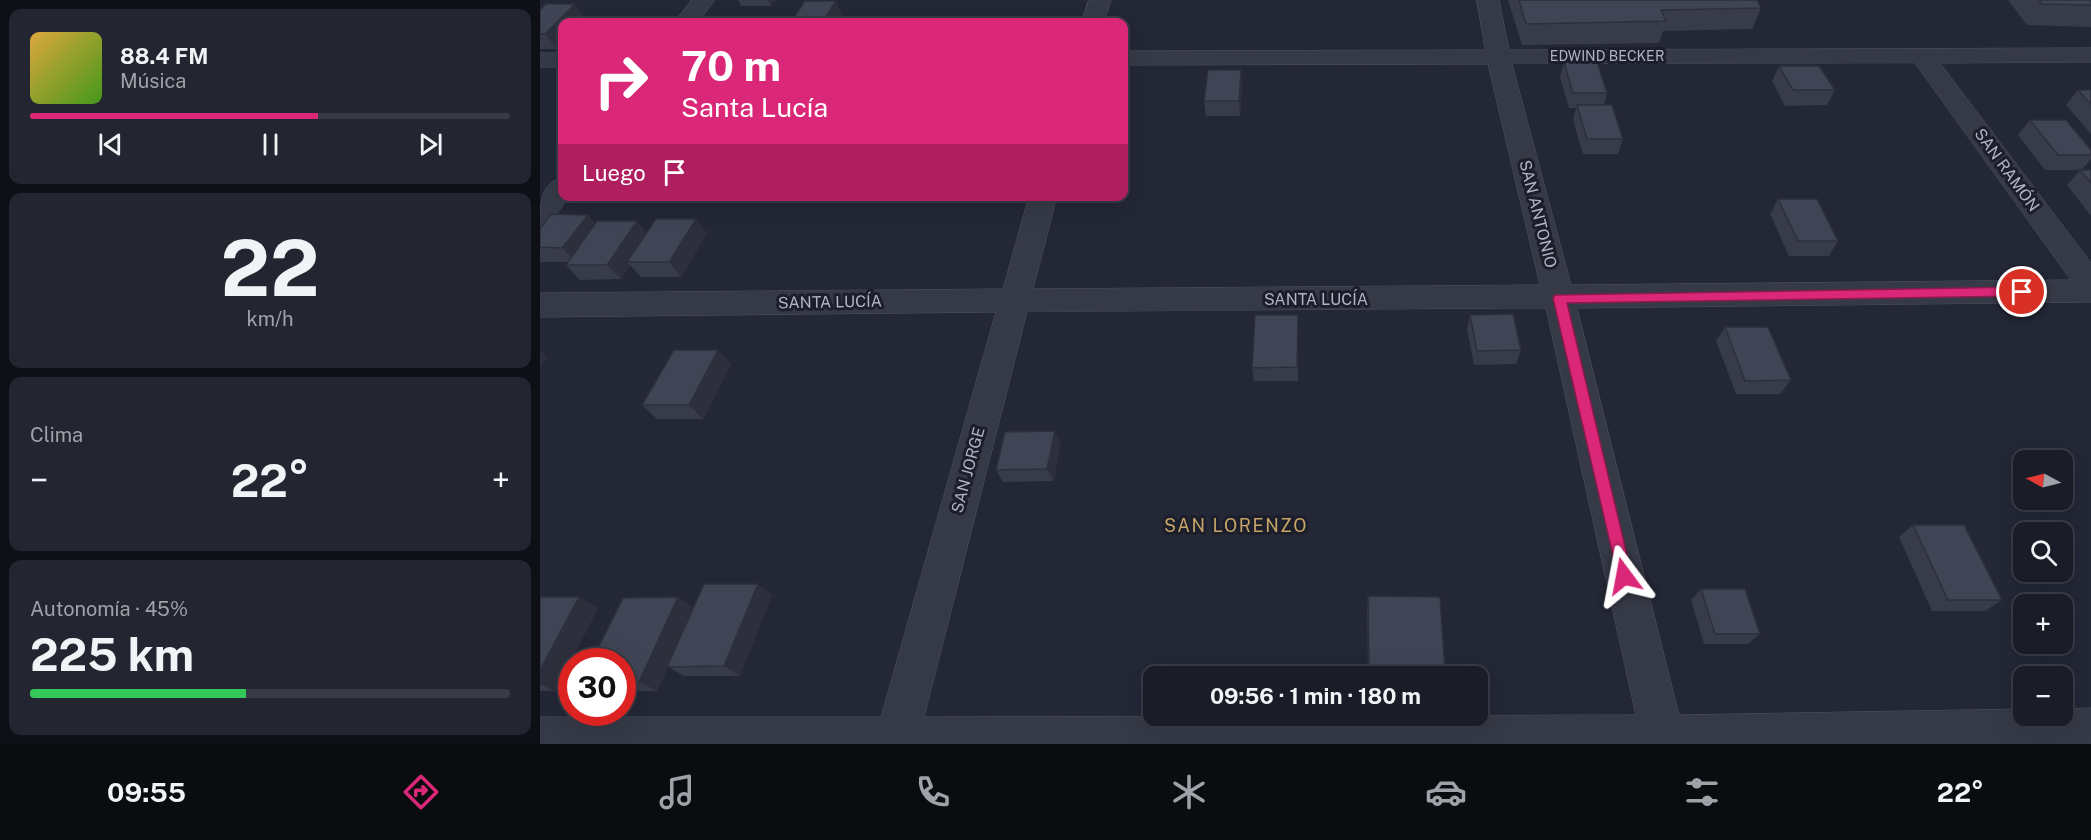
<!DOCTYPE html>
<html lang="es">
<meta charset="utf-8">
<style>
body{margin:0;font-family:"Public Sans",sans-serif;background:#232630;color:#f1f3f6;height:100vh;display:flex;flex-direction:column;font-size:22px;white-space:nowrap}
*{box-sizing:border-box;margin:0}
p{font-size:20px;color:#9fa2a8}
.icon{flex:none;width:33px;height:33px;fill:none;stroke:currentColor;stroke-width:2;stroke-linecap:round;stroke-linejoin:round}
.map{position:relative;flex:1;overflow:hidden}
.side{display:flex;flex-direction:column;gap:9px;padding:9px;background:#0e1016;width:540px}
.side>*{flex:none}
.hud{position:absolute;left:18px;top:18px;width:570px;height:183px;border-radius:12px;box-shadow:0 6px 24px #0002,0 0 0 2px #383b45;background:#db2777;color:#fff;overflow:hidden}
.needle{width:39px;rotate:277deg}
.controls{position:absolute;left:1473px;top:450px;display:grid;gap:12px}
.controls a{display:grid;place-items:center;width:60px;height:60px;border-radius:12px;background:#1a1d28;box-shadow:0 6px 24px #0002,0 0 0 2px #383b45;font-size:30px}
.speed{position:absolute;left:18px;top:648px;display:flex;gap:12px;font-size:30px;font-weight:700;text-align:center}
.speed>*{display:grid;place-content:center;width:78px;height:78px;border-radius:50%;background:#1a1d28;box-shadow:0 6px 24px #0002,0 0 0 2px #383b45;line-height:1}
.speed .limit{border:9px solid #d22;background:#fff;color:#111}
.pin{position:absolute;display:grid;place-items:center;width:51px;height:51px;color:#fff;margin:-26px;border:3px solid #fff;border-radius:50%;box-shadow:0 2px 6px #0007}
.me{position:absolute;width:66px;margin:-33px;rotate:347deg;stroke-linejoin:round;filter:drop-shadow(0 0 4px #0008)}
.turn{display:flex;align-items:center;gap:21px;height:126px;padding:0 24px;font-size:27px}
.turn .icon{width:78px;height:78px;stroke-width:2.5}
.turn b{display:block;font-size:42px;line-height:51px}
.then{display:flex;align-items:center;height:57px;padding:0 24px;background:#0003;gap:12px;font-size:22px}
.big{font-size:45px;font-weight:700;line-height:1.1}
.side .tile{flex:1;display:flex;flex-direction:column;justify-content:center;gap:9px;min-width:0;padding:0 21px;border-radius:12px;background:#232630}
.side .dial{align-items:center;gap:0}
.dial b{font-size:78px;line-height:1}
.song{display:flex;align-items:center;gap:18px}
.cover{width:72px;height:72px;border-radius:9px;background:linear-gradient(135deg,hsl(40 70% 55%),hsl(100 70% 35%))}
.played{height:6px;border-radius:3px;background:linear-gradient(90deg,#db2777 60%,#383b45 60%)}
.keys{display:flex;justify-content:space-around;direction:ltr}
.heat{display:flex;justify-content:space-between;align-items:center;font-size:33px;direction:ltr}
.charge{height:9px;border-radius:4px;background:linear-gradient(90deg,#34c759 45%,#383b45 0)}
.trip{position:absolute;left:603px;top:666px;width:345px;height:60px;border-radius:12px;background:#1a1d28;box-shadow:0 6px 24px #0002,0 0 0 2px #383b45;font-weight:700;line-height:60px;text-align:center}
.tab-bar{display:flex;height:96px;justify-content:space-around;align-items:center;background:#0a0c10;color:#9fa2a8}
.tab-bar .icon{width:42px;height:42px}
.tab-bar .on{color:#db2777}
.tab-bar b{font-size:27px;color:#f1f3f6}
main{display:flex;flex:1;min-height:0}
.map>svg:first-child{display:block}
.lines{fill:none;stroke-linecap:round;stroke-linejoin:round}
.minor-casing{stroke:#515462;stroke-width:1}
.minor{fill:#363a47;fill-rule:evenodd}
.wall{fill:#373b4a}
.shaded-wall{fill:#2d303c}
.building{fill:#404556;stroke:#2d303c;stroke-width:1.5}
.route{fill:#db2777;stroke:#8e194d;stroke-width:1.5}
.labels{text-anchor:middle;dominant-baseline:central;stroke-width:6;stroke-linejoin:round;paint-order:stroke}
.far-street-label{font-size:14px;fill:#b1b4c3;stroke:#1c1f2b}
.street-label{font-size:16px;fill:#b1b4c3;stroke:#1c1f2b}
.neighbourhood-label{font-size:18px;letter-spacing:1.5px;fill:#c7a568;stroke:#1c1f2b}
</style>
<main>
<section class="side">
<div class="tile">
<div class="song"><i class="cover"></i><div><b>88.4 FM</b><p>Música</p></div></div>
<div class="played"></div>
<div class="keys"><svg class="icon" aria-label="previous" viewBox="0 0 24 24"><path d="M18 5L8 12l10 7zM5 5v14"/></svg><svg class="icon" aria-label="pause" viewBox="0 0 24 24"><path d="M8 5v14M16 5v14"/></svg><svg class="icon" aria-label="next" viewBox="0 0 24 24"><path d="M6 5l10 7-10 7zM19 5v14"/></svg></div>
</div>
<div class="tile dial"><b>22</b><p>km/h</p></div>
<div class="tile"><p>Clima</p>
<div class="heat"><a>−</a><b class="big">22°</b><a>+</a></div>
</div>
<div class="tile"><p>Autonomía · 45%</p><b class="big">225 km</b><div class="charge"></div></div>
</section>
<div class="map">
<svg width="1551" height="744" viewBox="0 0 1551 744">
<rect width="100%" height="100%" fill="#232736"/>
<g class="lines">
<g class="minor-casing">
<g id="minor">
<path d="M152 0H175L158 22H135Z"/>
<path d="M549 0H571L564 22H542Z"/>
<path d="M937 0H959L969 50 1551 48V62L1400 63 1551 263V302L1037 308 1139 715 1484 709V716H1522V709L1551 708V744H0V717H341L456 312 0 317V293L463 289 489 196H517L493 289 1000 285 948 64 584 65V51L945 50ZM1375 63 1531 280 1031 285 972 64ZM969 308H1006L1096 715 384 717 487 312Z"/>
<rect x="0" y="53" width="22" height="14"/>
<path d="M22 177V196H29L10 224 0 227C0 205 0 184 22 177Z"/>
</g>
</g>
<use href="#minor" class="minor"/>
</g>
<g class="wall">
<path d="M198 0H235L231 6H201Z"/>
<path d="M968 0H1217L1221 8 1212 29 1123 31 1119 43 982 45Z"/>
<path d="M1468 0H1551V27L1487 25Z"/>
<path d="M0 10 46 19 42 22H22L17 49H0Z"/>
<path d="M1024 62 1067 93 1064 105 1083 139 1078 154H1043L1033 120 1036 108H1029L1020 77Z"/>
<path d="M1239 66 1295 90 1287 105 1245 106 1232 81Z"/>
<path d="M702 85 700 116H666L664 101Z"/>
<path d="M1538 90H1551V134L1526 105Z"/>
<path d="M1490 120 1551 150V159L1542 170H1551V216L1527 185 1540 170H1505L1478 135Z"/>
<path d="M1238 199 1298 241 1289 256H1249L1230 214Z"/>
<path d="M48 215 55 224 107 233H167L141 277H101L90 265 81 279 40 280 26 265 28 262H0V229Z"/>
<path d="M758 315V381H714L712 368Z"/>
<path d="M930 315 981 350 976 364 934 365 927 329Z"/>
<path d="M1185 327 1251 380 1240 394H1196L1176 341Z"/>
<path d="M191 364 163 419H117L102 405Z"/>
<path d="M520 444 514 481 463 482 456 470Z"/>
<path d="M1373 525 1462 600 1445 611H1392L1359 537Z"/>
<path d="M1161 589 1220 634 1208 644H1164L1151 600Z"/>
<path d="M232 595 200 676H144L128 667 117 691H82V662L153 608Z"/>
<path d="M828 596 905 671 903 676H828L827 606Z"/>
<path d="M0 597H39L58 608 15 691H0Z"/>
</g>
<g class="shaded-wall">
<path d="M228 0H235L231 6Z"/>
<path d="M296 1 303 15 298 22H282Z"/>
<path d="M35 4 46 19 42 22H22V43L17 49 5 34Z"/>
<path d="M701 70 702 85 700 116 699 101Z"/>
<path d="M48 215 61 230 36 262 22 248Z"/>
<path d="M156 219 167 233 141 277 129 262Z"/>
<path d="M97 221 109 236 87 262 90 265 81 279 67 265Z"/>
<path d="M0 350 7 357 0 368Z"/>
<path d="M178 350 191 364 163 419 149 405Z"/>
<path d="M515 431 520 444 514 481 507 469Z"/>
<path d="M218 584 232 595 200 676 184 666Z"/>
<path d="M39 597 58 608 15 691 0 684V670Z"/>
<path d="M138 597 154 608 117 691 99 682Z"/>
</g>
<g class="building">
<path d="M979 0H1217L1221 8 1121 10 1126 21 986 24Z"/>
<path d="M1499 0H1551V5L1502 4Z"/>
<path d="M265 1H296L282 22H251Z"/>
<path d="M6 4H35L5 34H0V10Z"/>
<path d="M1024 62H1057L1067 93H1033Z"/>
<path d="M1239 66H1279L1295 90H1253Z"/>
<path d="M668 70H701L699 101H664Z"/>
<path d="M1538 90H1551V104Z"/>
<path d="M1037 105H1072L1083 139H1047Z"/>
<path d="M1490 120H1526L1551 150V155H1518Z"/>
<path d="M1540 170H1551V183Z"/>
<path d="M1238 199H1277L1298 241H1258Z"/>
<path d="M11 214 48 215 22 248 0 247V229Z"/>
<path d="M116 219H156L129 262H87Z"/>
<path d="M57 221H97L67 265H26Z"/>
<path d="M973 314 981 350 937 351 930 315Z"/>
<path d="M715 315H758L757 367 712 368Z"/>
<path d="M1185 327H1228L1251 380 1205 381Z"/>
<path d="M134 350H178L149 405H102Z"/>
<path d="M515 431 507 469 456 470 465 432Z"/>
<path d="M1373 525H1424L1462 600H1408Z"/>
<path d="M164 584H218L184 666 127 667Z"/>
<path d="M1161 589H1205L1220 634H1175Z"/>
<path d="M828 596 900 597 905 671 829 670Z"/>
<path d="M0 597H39L0 670Z"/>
<path d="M138 597 99 682H82V662H51L83 598Z"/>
</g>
<path class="route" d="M1482 287 1488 292 1482 296 1027 303 1092 576 1090 581 1084 583 1079 581 1013 298 1015 295Z"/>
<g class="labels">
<g class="far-street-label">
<text x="1067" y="56">EDWIND BECKER</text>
</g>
<g class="street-label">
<text transform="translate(1467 170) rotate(54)">SAN RAMÓN</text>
<text transform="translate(998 214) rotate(76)">SAN ANTONIO</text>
<text x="776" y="299">SANTA LUCÍA</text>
<text transform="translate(290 302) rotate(-1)">SANTA LUCÍA</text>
<text transform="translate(428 470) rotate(-75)">SAN JORGE</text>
</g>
<g class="neighbourhood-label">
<text x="696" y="525">SAN LORENZO</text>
</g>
</g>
</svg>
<div class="controls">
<a><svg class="needle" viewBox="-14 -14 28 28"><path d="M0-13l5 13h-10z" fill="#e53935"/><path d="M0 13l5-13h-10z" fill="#9fa2a8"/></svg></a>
<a><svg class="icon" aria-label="search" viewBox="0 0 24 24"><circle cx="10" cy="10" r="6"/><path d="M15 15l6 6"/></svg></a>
<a>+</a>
<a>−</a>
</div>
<div class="speed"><div class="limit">30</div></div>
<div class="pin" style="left:1482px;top:292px;background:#d93025"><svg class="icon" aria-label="arrive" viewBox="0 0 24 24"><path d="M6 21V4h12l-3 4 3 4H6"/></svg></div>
<svg class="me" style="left:1084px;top:576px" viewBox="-20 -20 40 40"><path d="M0-17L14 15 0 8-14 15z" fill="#db2777" stroke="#fff" stroke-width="4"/></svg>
<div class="trip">09:56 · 1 min · 180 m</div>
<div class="hud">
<div class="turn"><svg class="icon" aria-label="right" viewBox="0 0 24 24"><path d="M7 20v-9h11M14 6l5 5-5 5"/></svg><div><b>70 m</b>Santa Lucía</div></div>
<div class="then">Luego<svg class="icon" aria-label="arrive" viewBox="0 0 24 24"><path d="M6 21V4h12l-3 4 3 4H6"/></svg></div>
</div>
</div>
</main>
<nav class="tab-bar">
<b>09:55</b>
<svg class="icon on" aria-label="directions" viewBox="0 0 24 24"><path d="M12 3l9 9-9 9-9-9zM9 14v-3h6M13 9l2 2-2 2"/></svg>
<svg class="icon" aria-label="music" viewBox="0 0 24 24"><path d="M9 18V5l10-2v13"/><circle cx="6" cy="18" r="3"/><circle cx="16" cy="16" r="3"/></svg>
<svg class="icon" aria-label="phone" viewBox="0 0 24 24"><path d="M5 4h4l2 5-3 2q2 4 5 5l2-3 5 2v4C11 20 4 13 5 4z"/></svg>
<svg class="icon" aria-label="climate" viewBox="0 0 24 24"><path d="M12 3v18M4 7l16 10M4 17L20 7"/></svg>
<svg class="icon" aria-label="car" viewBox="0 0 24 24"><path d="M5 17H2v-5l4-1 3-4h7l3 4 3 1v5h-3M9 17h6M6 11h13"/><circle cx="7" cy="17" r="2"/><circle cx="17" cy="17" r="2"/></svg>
<svg class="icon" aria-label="filters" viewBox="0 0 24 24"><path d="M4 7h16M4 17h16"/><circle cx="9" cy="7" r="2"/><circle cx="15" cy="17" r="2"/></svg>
<b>22°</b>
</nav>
